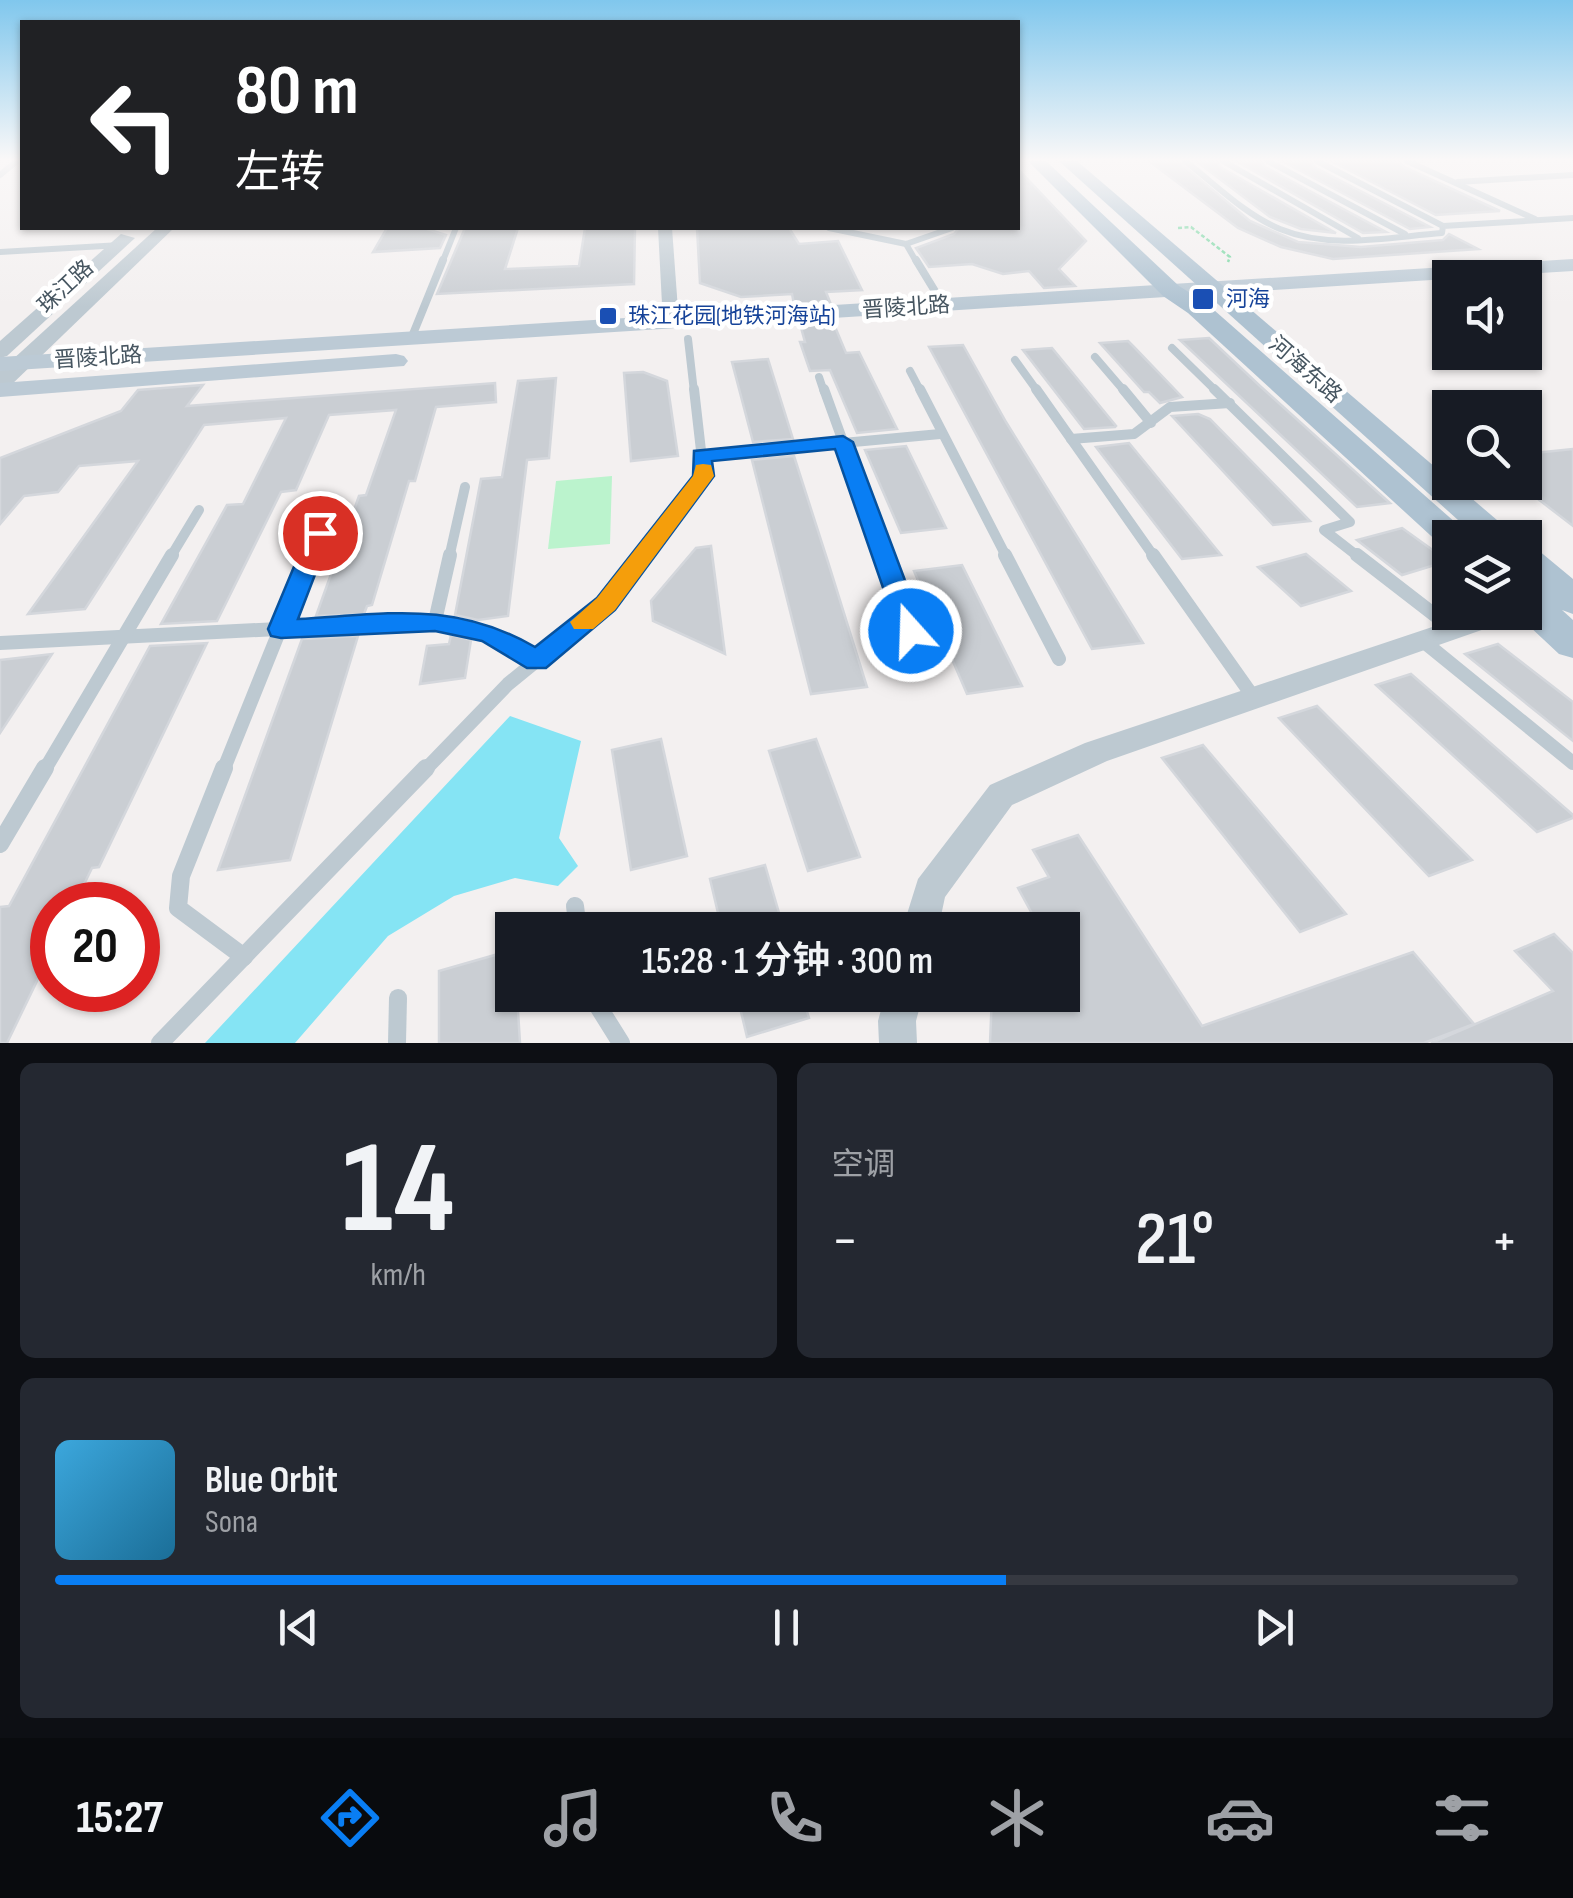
<!DOCTYPE html>
<html lang="zh">
<meta charset="utf-8">
<style>
body{margin:0;font-family:"Sofia Sans Condensed","Noto Sans SC",sans-serif;background:#242831;color:#f1f3f6;height:100vh;display:flex;flex-direction:column;font-size:38px;white-space:nowrap}
*{box-sizing:border-box;margin:0}
p{font-size:32px;color:#9ea1a6}
.icon{flex:none;width:55px;height:55px;fill:none;stroke:currentColor;stroke-width:2;stroke-linecap:round;stroke-linejoin:round}
.map{position:relative;height:1043px;overflow:hidden}
.drawer{display:flex;flex-direction:column;gap:20px;padding:20px;background:#0d0f14;flex:1}
.drawer>*{flex:none}
.banner{position:absolute;left:20px;top:20px;width:1000px;height:210px;border-radius:0px;box-shadow:0 2px 8px #0004;background:#202124;color:#fff;overflow:hidden}
.controls{position:absolute;left:1432px;top:260px;display:grid;gap:20px}
.controls a{display:grid;place-items:center;width:110px;height:110px;border-radius:0px;background:#171b24;box-shadow:0 2px 8px #0004;font-size:50px}
.speed{position:absolute;left:30px;top:882px;display:flex;gap:20px;font-size:50px;font-weight:700;text-align:center}
.speed>*{display:grid;place-content:center;width:130px;height:130px;border-radius:50%;background:#171b24;box-shadow:0 2px 8px #0004;line-height:1}
.speed .limit{border:15px solid #d22;background:#fff;color:#111}
.pin{position:absolute;display:grid;place-items:center;width:85px;height:85px;color:#fff;margin:-42px;border:5px solid #fff;border-radius:50%;box-shadow:0 2px 10px #0007}
.me{position:absolute;width:110px;margin:-55px;rotate:340deg;stroke-linejoin:round;filter:drop-shadow(0 0 8px #0008)}
.turn{display:flex;align-items:center;gap:35px;height:210px;padding:0 50px;font-size:45px}
.turn .icon{width:130px;height:130px;stroke-width:2.5}
.turn b{display:block;font-size:70px;line-height:85px}
.big{font-size:75px;font-weight:600;line-height:1.1}
.drawer .widget{flex:1;display:flex;flex-direction:column;justify-content:center;gap:15px;min-width:0;padding:0 35px;border-radius:15px;background:#242831}
.drawer .dial{align-items:center;gap:0}
.dial b{font-size:130px;line-height:1}
.song{display:flex;align-items:center;gap:30px}
.cover{width:120px;height:120px;border-radius:15px;background:linear-gradient(135deg,hsl(200 70% 55%),hsl(200 70% 35%))}
.played{height:10px;border-radius:5px;background:linear-gradient(90deg,#097ef4 65%,#363941 65%)}
.keys{display:flex;justify-content:space-around;direction:ltr}
.heat{display:flex;justify-content:space-between;align-items:center;font-size:55px;direction:ltr}
.drawer .tiles{flex:1;display:grid;gap:20px;grid-template-columns:1fr 1fr}
.widget:last-child{grid-column:span 2}
.trip{position:absolute;left:495px;top:912px;width:585px;height:100px;border-radius:0px;background:#171b24;box-shadow:0 2px 8px #0004;font-weight:600;line-height:100px;text-align:center}
.tabs{display:flex;height:160px;justify-content:space-around;align-items:center;background:#090b0e;color:#9ea1a6}
.tabs .icon{width:70px;height:70px}
.tabs .on{color:#097ef4}
.tabs b{font-size:45px;color:#f1f3f6}
.map>svg:first-child{display:block}
.green{fill:#bbf3cd}
.water{fill:#85e4f4}
.building{fill:#caced3;stroke:#d4d7dc;stroke-width:2.5}
.lines{fill:none;stroke-linecap:round;stroke-linejoin:round}
.path{stroke:#70d59d;stroke-width:2.5;stroke-dasharray:4 2.5;stroke-linecap:butt}
.service-far4{stroke:#bdc9d1;stroke-width:6}
.service-far3{stroke:#bdc9d1;stroke-width:8}
.service-far2{stroke:#bdc9d1;stroke-width:10}
.service-far1{stroke:#bdc9d1;stroke-width:14}
.service{stroke:#bdc9d1;stroke-width:18}
.minor{fill:#bdc9d1;fill-rule:evenodd}
.tertiary{fill:#bdc9d1;fill-rule:evenodd}
.secondary{fill:#bccad5;fill-rule:evenodd}
.primary{fill:#aec2d1;fill-rule:evenodd}
.route{fill:#097ef4;stroke:#06529f;stroke-width:2.5}
.slow{fill:#f59e0b}
.transit-dot{fill:#1a4fb4;stroke:#fff;stroke-width:4}
.labels{text-anchor:middle;dominant-baseline:central;stroke-width:9;stroke-linejoin:round;paint-order:stroke}
.far-street-label{font-size:22px;fill:#465560;stroke:#fff}
.far-transit-label{font-size:22px;fill:#164399;stroke:#fff;text-anchor:start}
</style>
<div class="map">
<svg width="1573" height="1043" viewBox="0 0 1573 1043">
<rect width="100%" height="100%" fill="#f3f0f0"/>
<path class="green" d="M612 476 610 544 548 549 556 481Z"/>
<path class="water" d="M510 716 581 741 559 838 578 866 558 886 515 878 454 896 388 936 295 1043H205Z"/>
<g class="building">
<path d="M1149 161H1178L1250 221 1298 242 1361 247 1443 240 1449 234 1478 249 1333 259 1281 247 1238 228Z"/>
<path d="M1196 161H1216L1220 167 1336 233 1301 229 1270 217Z"/>
<path d="M1236 161H1261L1265 167 1386 232 1363 233Z"/>
<path d="M1282 161H1310L1314 167 1430 227 1410 229Z"/>
<path d="M1331 161H1398L1404 167 1500 211 1436 215Z"/>
<path d="M1018 169 1086 241 1059 269 1075 286 1044 288 1029 271 1003 274 972 264 929 267 916 248 954 234 959 228H1018Z"/>
<path d="M387 228H424L446 235 440 248 373 252Z"/>
<path d="M465 228H518L505 269 579 266 585 228H635L634 284 437 294Z"/>
<path d="M697 228H789L799 244 838 241 862 290 826 292 830 302 794 304 792 294 741 297 700 283Z"/>
<path d="M833 322 846 353 859 352 897 429 857 433 830 370 810 371 800 342H805L800 324Z"/>
<path d="M1209 338 1260 386 1390 503 1357 507 1180 340Z"/>
<path d="M1128 341 1134 347 1182 397 1160 403 1149 392H1144L1100 343Z"/>
<path d="M963 345 1006 422 1143 643 1092 649 929 347Z"/>
<path d="M1052 348 1116 426 1115 427 1084 429 1023 350Z"/>
<path d="M768 359 793 439 753 442 732 362Z"/>
<path d="M643 372 667 381 678 456 631 461 624 373Z"/>
<path d="M556 378 549 458 527 460 508 616 478 620 455 615 481 479 502 477 518 381Z"/>
<path d="M495 383 496 402 436 407 415 481H409L372 605 367 606 364 614 316 616 359 496 366 495 396 410 329 415 296 490 281 492 217 621 161 624 227 505 243 504 286 418 204 425 85 609 28 614 138 461 79 466 58 492 24 496 0 524V458L121 411 138 390 203 385 187 406Z"/>
<path d="M1198 414 1210 419 1310 521 1273 525 1172 416Z"/>
<path d="M1129 443 1221 555 1182 559 1096 447Z"/>
<path d="M906 446 946 528 901 533 865 450Z"/>
<path d="M1573 449V526L1525 489V454Z"/>
<path d="M794 456 828 562 867 687 811 694 752 460Z"/>
<path d="M1402 528 1448 561 1402 575 1357 540Z"/>
<path d="M711 546 725 654 653 621 651 601 696 548Z"/>
<path d="M1306 554 1351 591 1301 606 1258 567Z"/>
<path d="M962 565 1022 686 967 694 914 571Z"/>
<path d="M451 635 471 640 465 678 420 684 427 646 449 644Z"/>
<path d="M358 636 290 860 218 870 302 639Z"/>
<path d="M207 643 99 867 92 868 74 905H52V950L7 1043H0V907L9 906 150 646Z"/>
<path d="M1498 644 1573 702V741L1465 654Z"/>
<path d="M52 654 0 733V660Z"/>
<path d="M1411 674 1573 815V818L1537 832 1376 685Z"/>
<path d="M1317 706 1472 860 1429 876 1279 718Z"/>
<path d="M661 739 687 856 631 870 612 750Z"/>
<path d="M816 739 860 857 808 871 769 751Z"/>
<path d="M1203 745 1346 914 1300 932 1162 758Z"/>
<path d="M1078 835 1202 1026 1413 952 1474 1024 1424 1043H990L992 995H1062V930H1041L1018 888 1049 877 1033 850Z"/>
<path d="M765 865 784 930H722L710 879Z"/>
<path d="M1554 934 1573 953V1043H1431L1553 991 1515 951Z"/>
<path d="M512 950V995H517L520 1043H439V971Z"/>
<path d="M737 995H802L809 1018 747 1037Z"/>
</g>
<g class="lines">
<path class="path" d="M1178 228 1191 227 1230 257 1228 262"/>
<g class="service-far4">
<path d="M1185 161C1215 184 1244 214 1280 229 1331 250 1389 237 1442 233L1443 226 1573 218"/>
<path d="M1223 161 1358 238"/>
<path d="M1268 161 1405 234"/>
<path d="M1317 161 1443 226"/>
<path d="M1407 161 1535 219"/>
<path d="M0 175 17 161"/>
<path d="M1458 182 1573 175"/>
<path d="M829 228 906 244 952 228"/>
<path d="M906 244 917 263"/>
<path d="M0 252 121 245"/>
<path d="M442 263 456 228"/>
</g>
<g class="service-far3">
<path d="M916 260 944 306"/>
<path d="M411 339 443 260"/>
<path d="M688 339 694 392"/>
<path d="M1172 348 1217 392"/>
<path d="M1095 357 1125 392"/>
<path d="M1015 360 1038 392"/>
<path d="M910 371 921 392"/>
<path d="M819 377 824 392"/>
</g>
<g class="service-far2">
<path d="M824 389 885 558"/>
<path d="M920 389 1007 558"/>
<path d="M1036 389 1155 558"/>
<path d="M1123 389 1151 423"/>
<path d="M1214 389 1350 522 1324 530 1360 558"/>
<path d="M1071 439 1134 434 1170 407 1230 403"/>
<path d="M702 456 940 434"/>
<path d="M170 558 199 510"/>
<path d="M309 558 332 501"/>
<path d="M449 558 465 487"/>
<path d="M642 558 704 477 694 389"/>
</g>
<g class="service-far1">
<path d="M884 555 911 631"/>
<path d="M1005 555 1059 659"/>
<path d="M1153 555 1254 698"/>
<path d="M1357 555 1454 630"/>
<path d="M435 621 450 555"/>
<path d="M1423 641 1573 763"/>
<path d="M0 643 435 621 489 633 537 661"/>
<path d="M44 771 172 555"/>
<path d="M223 771 310 555"/>
<path d="M424 771 508 684 606 604 643 555"/>
</g>
<g class="service">
<path d="M224 768 181 876 178 908 244 957"/>
<path d="M0 844 45 768"/>
<path d="M575 906 578 930"/>
<path d="M591 995 621 1043"/>
<path d="M160 1043 426 768"/>
<path d="M397 1043 398 998"/>
</g>
<g class="minor">
<path d="M658 228H672L679 323 671 328 663 323Z"/>
<path d="M1477 612H1519L1516 618 1107 761 1012 805 945 897 938 930H902L918 879 990 785 1085 743Z"/>
<path d="M885 995H923L916 1021 917 1043H879L878 1021Z"/>
</g>
<g class="tertiary">
<path d="M157 228H174L8 388 0 390V371Z"/>
<path d="M121 234 135 238 7 356 0 358V341Z"/>
</g>
<g class="secondary">
<path d="M1573 259V271L0 371V357Z"/>
<path d="M396 354 404 356 408 361 404 366 0 397V383Z"/>
</g>
<g class="primary">
<path d="M1028 161H1046L1179 286 1206 303 1473 538H1450V548L1442 546 1188 313 1163 296Z"/>
<path d="M1059 161H1077L1518 538H1478Z"/>
<path d="M1525 547 1538 550 1573 579V614L1562 610 1573 620V658L1559 654 1514 612H1525V586L1537 590 1525 579Z"/>
</g>
</g>
<linearGradient id="sky" x2="0" y2="1"><stop stop-color="#80c7ed"/><stop offset="0.52" stop-color="#faf8f8"/><stop offset="1" stop-color="#faf8f8" stop-opacity="0"/></linearGradient>
<rect width="1573" height="307" fill="url(#sky)"/>
<path class="route" d="M843 436 853 442 924 631 920 638H902L898 631 835 449 712 461 714 476 615 610 546 668H527L482 641 435 631 281 638 271 636 268 629 308 533 320 525 331 533 298 619C388 614 453 600 535 647L597 598 693 476 694 451Z"/>
<path class="slow" d="M703 464 711 465 714 476 615 610 593 629H574L570 622 597 598 693 476 696 465Z"/>
<g class="transit-dot">
<rect x="1191" y="287" width="24" height="24" rx="5"/>
<rect x="598" y="306" width="20" height="20" rx="5"/>
</g>
<g class="labels">
<g class="far-street-label">
<text transform="translate(66 287) rotate(-43)">珠江路</text>
<text transform="translate(906 308) rotate(-4)">晋陵北路</text>
<text transform="translate(98 358) rotate(-4)">晋陵北路</text>
<text transform="translate(1305 370) rotate(41)">河海东路</text>
</g>
<g class="far-transit-label">
<text x="1226" y="299">河海</text>
<text x="628" y="316">珠江花园(地铁河海站)</text>
</g>
</g>
</svg>
<div class="controls">
<a><svg class="icon" aria-label="sound" viewBox="0 0 24 24"><path d="M4 9h4l5-4v14l-5-4H4zM17 9q2 3 0 6"/></svg></a>
<a><svg class="icon" aria-label="search" viewBox="0 0 24 24"><circle cx="10" cy="10" r="6"/><path d="M15 15l6 6"/></svg></a>
<a><svg class="icon" aria-label="layers" viewBox="0 0 24 24"><path d="M12 4l9 5-9 5-9-5zM3 14l9 5 9-5"/></svg></a>
</div>
<div class="speed"><div class="limit">20</div></div>
<div class="pin" style="left:320px;top:533px;background:#d93025"><svg class="icon" aria-label="arrive" viewBox="0 0 24 24"><path d="M6 21V4h12l-3 4 3 4H6"/></svg></div>
<svg class="me" style="left:911px;top:631px" viewBox="-20 -20 40 40"><circle r="17" fill="#097ef4" stroke="#fff" stroke-width="3"/><path d="M0-11L8 9 0 5-8 9z" fill="#fff"/></svg>
<div class="trip">15:28 · 1 分钟 · 300 m</div>
<div class="banner">
<div class="turn"><svg class="icon" aria-label="left" viewBox="0 0 24 24"><path d="M17 20v-9H6M10 6l-5 5 5 5"/></svg><div><b>80 m</b>左转</div></div>
</div>
</div>
<section class="drawer">
<div class="tiles">
<div class="widget dial"><b>14</b><p>km/h</p></div>
<div class="widget"><p>空调</p>
<div class="heat"><a>−</a><b class="big">21°</b><a>+</a></div>
</div>
<div class="widget">
<div class="song"><i class="cover"></i><div><b>Blue Orbit</b><p>Sona</p></div></div>
<div class="played"></div>
<div class="keys"><svg class="icon" aria-label="previous" viewBox="0 0 24 24"><path d="M18 5L8 12l10 7zM5 5v14"/></svg><svg class="icon" aria-label="pause" viewBox="0 0 24 24"><path d="M8 5v14M16 5v14"/></svg><svg class="icon" aria-label="next" viewBox="0 0 24 24"><path d="M6 5l10 7-10 7zM19 5v14"/></svg></div>
</div>
</div>
</section>
<nav class="tabs">
<b>15:27</b>
<svg class="icon on" aria-label="directions" viewBox="0 0 24 24"><path d="M12 3l9 9-9 9-9-9zM9 14v-3h6M13 9l2 2-2 2"/></svg>
<svg class="icon" aria-label="music" viewBox="0 0 24 24"><path d="M9 18V5l10-2v13"/><circle cx="6" cy="18" r="3"/><circle cx="16" cy="16" r="3"/></svg>
<svg class="icon" aria-label="phone" viewBox="0 0 24 24"><path d="M5 4h4l2 5-3 2q2 4 5 5l2-3 5 2v4C11 20 4 13 5 4z"/></svg>
<svg class="icon" aria-label="climate" viewBox="0 0 24 24"><path d="M12 3v18M4 7l16 10M4 17L20 7"/></svg>
<svg class="icon" aria-label="car" viewBox="0 0 24 24"><path d="M5 17H2v-5l4-1 3-4h7l3 4 3 1v5h-3M9 17h6M6 11h13"/><circle cx="7" cy="17" r="2"/><circle cx="17" cy="17" r="2"/></svg>
<svg class="icon" aria-label="filters" viewBox="0 0 24 24"><path d="M4 7h16M4 17h16"/><circle cx="9" cy="7" r="2"/><circle cx="15" cy="17" r="2"/></svg>
</nav>
